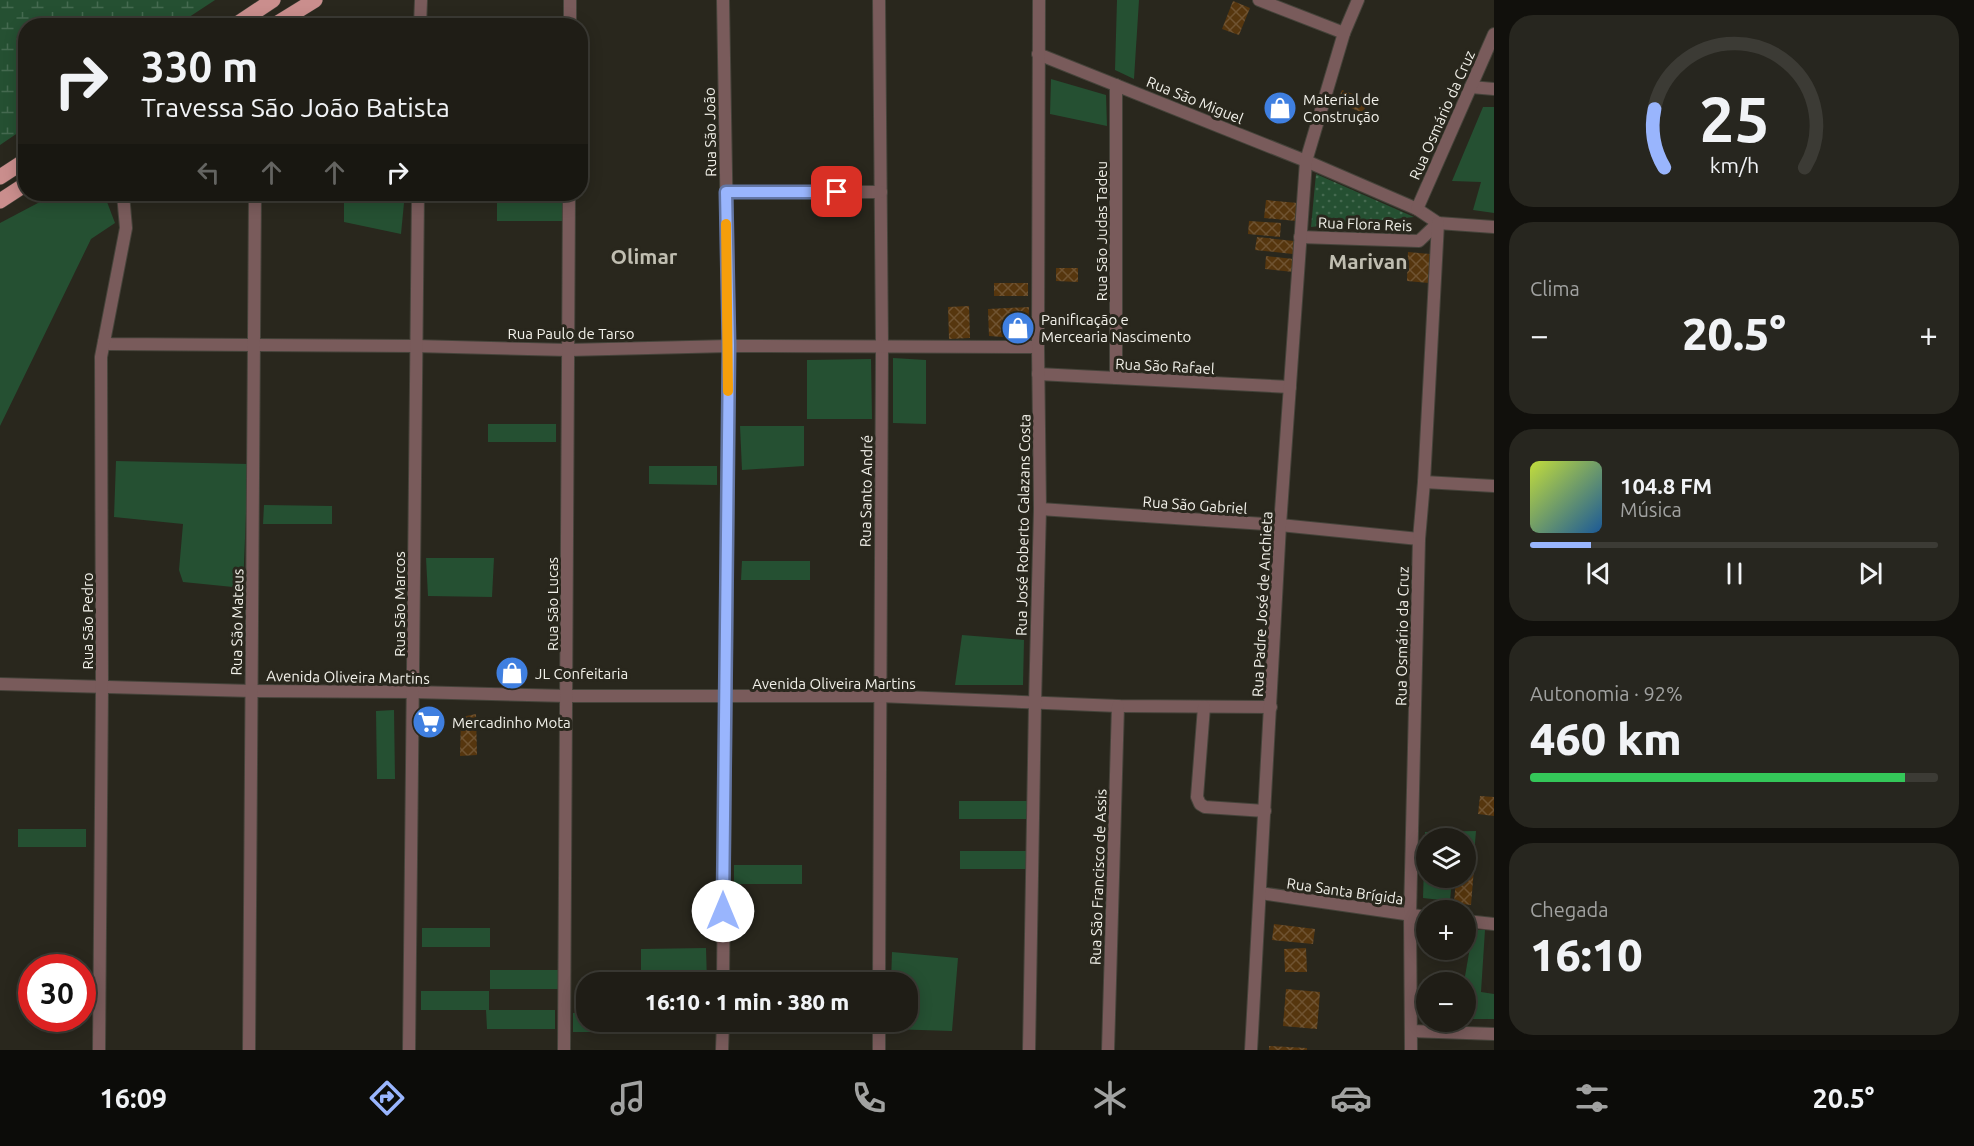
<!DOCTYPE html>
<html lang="pt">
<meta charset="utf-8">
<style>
body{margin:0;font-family:Ubuntu,sans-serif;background:#27261f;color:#f1f3f6;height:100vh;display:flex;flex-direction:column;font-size:22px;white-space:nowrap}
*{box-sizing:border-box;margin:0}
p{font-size:20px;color:#a1a2a1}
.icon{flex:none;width:33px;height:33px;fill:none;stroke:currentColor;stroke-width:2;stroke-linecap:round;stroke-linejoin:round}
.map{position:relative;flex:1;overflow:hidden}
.sheet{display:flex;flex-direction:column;gap:15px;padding:15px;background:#11100c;width:480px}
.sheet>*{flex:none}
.hud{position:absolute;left:18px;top:18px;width:570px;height:183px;border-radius:24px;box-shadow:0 3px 15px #0003,0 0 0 2px #3c3b35;background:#1f1d16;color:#f1f3f6;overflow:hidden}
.tools{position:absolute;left:1416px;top:828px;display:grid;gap:12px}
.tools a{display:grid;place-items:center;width:60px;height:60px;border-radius:50%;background:#1f1d16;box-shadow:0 3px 15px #0003,0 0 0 2px #3c3b35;font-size:30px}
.speed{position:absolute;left:18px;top:954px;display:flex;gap:12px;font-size:30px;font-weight:700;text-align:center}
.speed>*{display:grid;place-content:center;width:78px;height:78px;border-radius:50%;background:#1f1d16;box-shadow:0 3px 15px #0003,0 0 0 2px #3c3b35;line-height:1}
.speed .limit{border:9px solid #d22;background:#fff;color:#111}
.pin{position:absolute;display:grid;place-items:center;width:51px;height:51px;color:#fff;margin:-26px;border-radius:12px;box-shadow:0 3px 9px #0006}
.me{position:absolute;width:66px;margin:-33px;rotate:0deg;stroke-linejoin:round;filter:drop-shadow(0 0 4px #0008)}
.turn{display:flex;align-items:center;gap:21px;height:126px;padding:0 24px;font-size:27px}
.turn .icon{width:78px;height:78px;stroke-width:2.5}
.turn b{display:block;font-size:42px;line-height:51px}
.lanes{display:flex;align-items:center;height:57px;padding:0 24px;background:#0003;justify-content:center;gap:30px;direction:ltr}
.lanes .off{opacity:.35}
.big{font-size:45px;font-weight:800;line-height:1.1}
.sheet .widget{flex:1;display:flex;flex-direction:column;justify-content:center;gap:9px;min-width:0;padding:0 21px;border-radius:24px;background:#27261f}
.sheet .dial{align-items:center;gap:0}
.dial svg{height:156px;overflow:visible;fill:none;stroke:#3c3b35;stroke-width:7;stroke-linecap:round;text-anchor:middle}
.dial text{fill:#f1f3f6;stroke:none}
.song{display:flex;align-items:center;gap:18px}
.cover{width:72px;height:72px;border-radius:9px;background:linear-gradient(135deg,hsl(70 70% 55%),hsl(210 70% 35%))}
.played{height:6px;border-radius:3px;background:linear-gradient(90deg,#99b5fd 15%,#3c3b35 15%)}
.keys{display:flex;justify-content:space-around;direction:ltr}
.heat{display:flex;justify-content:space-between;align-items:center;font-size:33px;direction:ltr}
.charge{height:9px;border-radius:4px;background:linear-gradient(90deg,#34c759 92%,#3c3b35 0)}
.trip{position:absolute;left:576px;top:972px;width:342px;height:60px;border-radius:24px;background:#1f1d16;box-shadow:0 3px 15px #0003,0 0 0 2px #3c3b35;font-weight:800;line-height:60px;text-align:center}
.dock{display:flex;height:96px;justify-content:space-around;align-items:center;background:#0c0c09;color:#a1a2a1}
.dock .icon{width:42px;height:42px}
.dock .on{color:#99b5fd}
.dock b{font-size:27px;color:#f1f3f6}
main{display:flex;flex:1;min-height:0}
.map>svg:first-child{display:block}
.grass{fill:#255032}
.wetland{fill:url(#wetland-marsh)}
.park{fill:url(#park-dots)}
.building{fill:url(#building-cross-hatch)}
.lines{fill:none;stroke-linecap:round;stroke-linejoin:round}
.minor-casing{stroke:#45433a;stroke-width:14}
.primary-casing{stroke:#45433a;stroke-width:16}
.minor{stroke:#795b5b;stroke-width:12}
.primary{stroke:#ca8e8d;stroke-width:15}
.route-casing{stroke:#6376a4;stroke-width:15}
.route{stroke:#99b5fd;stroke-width:10}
.slow{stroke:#f59e0b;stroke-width:10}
.labels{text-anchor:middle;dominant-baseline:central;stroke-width:6;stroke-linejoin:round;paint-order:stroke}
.poi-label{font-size:15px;fill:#f1f0e9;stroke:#29271d;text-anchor:start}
.street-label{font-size:15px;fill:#f1f0e9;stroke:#29271d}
.district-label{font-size:21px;font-weight:bold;fill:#c0beb1;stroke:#29271d}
</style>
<main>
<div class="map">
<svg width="1494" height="1050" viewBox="0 0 1494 1050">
<defs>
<pattern id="wetland-marsh" width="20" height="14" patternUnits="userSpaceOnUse" patternTransform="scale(1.5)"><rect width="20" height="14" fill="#255032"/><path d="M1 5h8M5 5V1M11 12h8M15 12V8" fill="none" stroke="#456a50"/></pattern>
<pattern id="park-dots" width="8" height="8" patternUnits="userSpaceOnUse" patternTransform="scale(1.5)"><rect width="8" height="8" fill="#255032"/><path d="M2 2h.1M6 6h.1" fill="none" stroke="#456a50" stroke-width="1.8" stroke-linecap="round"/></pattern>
<pattern id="building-cross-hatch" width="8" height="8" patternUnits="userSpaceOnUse" patternTransform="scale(1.5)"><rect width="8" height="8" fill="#56360e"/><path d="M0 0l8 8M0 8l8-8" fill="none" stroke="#6f5331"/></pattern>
</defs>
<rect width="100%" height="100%" fill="#29271d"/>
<g class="grass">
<path d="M1117 0H1139L1134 79 1115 70Z"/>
<path d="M1051 79 1106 95 1107 126 1050 114Z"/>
<path d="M1483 107H1494V213L1473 210 1481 182 1452 181Z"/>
<path d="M55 194H104L115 223 91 239 0 426V223Z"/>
<rect x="497" y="202" width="68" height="19"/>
<path d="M344 203H404L401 234 344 222Z"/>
<path d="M893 358 926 360V424L893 423Z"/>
<path d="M871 359 872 419H807V360Z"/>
<rect x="488" y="424" width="68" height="18"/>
<path d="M740 426H804V466L742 470Z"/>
<path d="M116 461 248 464 243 588 183 582 179 570 183 524 114 517Z"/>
<path d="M649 466H717V485L649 484Z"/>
<path d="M264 505 332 506V524H263Z"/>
<path d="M426 558H494L492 597 428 596Z"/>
<path d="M742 561H810V580H741Z"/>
<path d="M962 635 1024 640 1023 685H955Z"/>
<path d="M394 710 395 779H377L376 711Z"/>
<rect x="959" y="801" width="68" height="18"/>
<rect x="18" y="829" width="68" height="18"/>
<path d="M1476 831 1474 855H1466V838H1426V878H1452L1450 901 1423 898 1425 832Z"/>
<rect x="960" y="851" width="68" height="18"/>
<rect x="734" y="865" width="68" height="19"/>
<rect x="422" y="928" width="68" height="19"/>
<path d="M1473 930H1485L1481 992 1494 994V1019H1466V982H1464Z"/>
<path d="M706 948 707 982H641V949Z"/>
<path d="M892 952 958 958 952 1031 889 1029V1022H908V982H891Z"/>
<rect x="490" y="970" width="68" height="19"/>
<path d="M421 991H489V1010H555V1029H487L486 1010H421Z"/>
<path d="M573 1013H586V1022H641V1032H573Z"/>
<rect x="803" y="1022" width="68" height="11"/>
</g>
<path class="wetland" d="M0 0H215L177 25 26 26 25 128 0 145Z"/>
<path class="park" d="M1316 174 1414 217 1311 227Z"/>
<g class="building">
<path d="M1233 1 1250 8 1239 35 1222 29Z"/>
<path d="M1342 90 1368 100 1363 113 1337 102Z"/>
<path d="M1266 200 1298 203 1296 221 1264 218Z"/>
<path d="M1249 221 1281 223 1280 237 1248 234Z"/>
<path d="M1257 237 1294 241 1293 254 1255 250Z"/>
<path d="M1408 252 1430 254 1429 283 1407 281Z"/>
<path d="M1266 256 1294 259 1293 272 1265 269Z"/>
<path d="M1056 268H1078V282L1056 281Z"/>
<rect x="994" y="283" width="34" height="13"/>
<path d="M969 306 970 338 949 339 948 307Z"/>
<path d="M1029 307 1028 333 1019 338 989 336 988 309Z"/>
<path d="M521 665V680H503V666Z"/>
<path d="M423 708 437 709 435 735 421 734Z"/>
<path d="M476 714 477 755 460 756 461 717Z"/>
<path d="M1480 796 1494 797V816L1478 814Z"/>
<path d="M1466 867 1474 868 1471 905 1454 903 1456 878H1466Z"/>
<path d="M1274 924 1315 929 1313 944 1272 940Z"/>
<path d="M1306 948 1307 972H1285L1284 949Z"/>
<path d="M1286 989 1320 992 1317 1029 1283 1026Z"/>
<path d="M1269 1046 1307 1048V1050H1269Z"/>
</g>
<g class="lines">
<g class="minor-casing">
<g id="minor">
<path d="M723 0 729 346 723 982"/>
<path d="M879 0 882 347 879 982"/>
<path d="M1259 0 1344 33"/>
<path d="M420 26 421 0"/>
<path d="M570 26V0"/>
<path d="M1038 54 1306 161 1417 209 1438 223 1494 227"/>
<path d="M1471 87 1494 89"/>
<path d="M726 192H881"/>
<path d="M1417 209 1494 34"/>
<path d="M1300 237 1419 241 1438 223"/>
<path d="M104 342 110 344 415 346 568 350 729 346 1038 347"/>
<path d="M1038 374 1290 387"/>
<path d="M1116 378V85"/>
<path d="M1424 482 1494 486"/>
<path d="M1040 509 1280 525 1419 539"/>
<path d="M0 684 252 691 413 692 567 696H879L1118 706 1271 707"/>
<path d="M1204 707 1197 797 1200 804 1205 807 1265 811"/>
<path d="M1260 893 1426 917"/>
<path d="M1466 921 1494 924"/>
<path d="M1411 1031 1494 1034"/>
<path d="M99 1050 102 687 101 357 126 228 123 194"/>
<path d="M249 1050 255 194"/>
<path d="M409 1050 418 194"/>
<path d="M564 1050 569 194"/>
<path d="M722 1050 723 1022"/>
<path d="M879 1050V1022"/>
<path d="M1029 1050 1035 703 1040 509 1038 347 1039 0"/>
<path d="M1108 1050 1118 706"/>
<path d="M1251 1050 1280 525 1306 161 1344 33 1358 0"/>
<path d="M1411 1050 1410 915 1419 539 1424 482 1438 223"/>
</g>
</g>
<g class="primary-casing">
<g id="primary">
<path d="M234 26 273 0"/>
<path d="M273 26 315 0"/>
<path d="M0 177 26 160"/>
<path d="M0 201 26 184"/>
</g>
</g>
<use href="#minor" class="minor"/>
<use href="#primary" class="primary"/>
</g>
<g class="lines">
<g class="route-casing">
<path id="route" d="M723 911 729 346 726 192H837"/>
</g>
<use href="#route" class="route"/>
<path class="slow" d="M726 224 728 391"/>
</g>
<defs>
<g id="shop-disc" transform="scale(1.725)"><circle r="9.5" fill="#3f7fe0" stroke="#29271d"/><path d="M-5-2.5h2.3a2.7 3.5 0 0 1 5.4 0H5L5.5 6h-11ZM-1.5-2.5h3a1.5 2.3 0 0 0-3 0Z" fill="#fff"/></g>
<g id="supermarket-disc" transform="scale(1.725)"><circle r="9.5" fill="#3f7fe0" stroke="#29271d"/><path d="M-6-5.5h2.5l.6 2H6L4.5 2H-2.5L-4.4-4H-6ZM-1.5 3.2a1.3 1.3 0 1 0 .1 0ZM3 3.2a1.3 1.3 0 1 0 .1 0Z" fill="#fff"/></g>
</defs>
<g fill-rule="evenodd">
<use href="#shop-disc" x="1280" y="108"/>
<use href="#shop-disc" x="1018" y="328"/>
<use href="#shop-disc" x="512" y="673"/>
<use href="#supermarket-disc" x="429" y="722"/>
</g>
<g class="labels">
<g class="poi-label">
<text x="1303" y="99">Material de<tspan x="1303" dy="17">Construção</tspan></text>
<text x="1041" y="319">Panificação e<tspan x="1041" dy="17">Mercearia Nascimento</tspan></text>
<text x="535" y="673">JL Confeitaria</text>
<text x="452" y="722">Mercadinho Mota</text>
</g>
<g class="street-label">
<text transform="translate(1195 100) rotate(22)">Rua São Miguel</text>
<text transform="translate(1442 115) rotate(-66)">Rua Osmário da Cruz</text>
<text transform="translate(710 132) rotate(-91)">Rua São João</text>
<text transform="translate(1365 224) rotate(2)">Rua Flora Reis</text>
<text transform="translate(1101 231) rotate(-90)">Rua São Judas Tadeu</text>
<text x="571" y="333">Rua Paulo de Tarso</text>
<text transform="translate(1165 366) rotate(3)">Rua São Rafael</text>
<text transform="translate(866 491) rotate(-89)">Rua Santo André</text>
<text transform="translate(1195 505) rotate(4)">Rua São Gabriel</text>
<text transform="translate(1023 525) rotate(-89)">Rua José Roberto Calazans Costa</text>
<text transform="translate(399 604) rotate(-90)">Rua São Marcos</text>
<text transform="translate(552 604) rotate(-90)">Rua São Lucas</text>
<text transform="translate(1262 604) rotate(-87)">Rua Padre José de Anchieta</text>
<text transform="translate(87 621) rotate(-90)">Rua São Pedro</text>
<text transform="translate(237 622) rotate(-89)">Rua São Mateus</text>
<text transform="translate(1402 636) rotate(-89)">Rua Osmário da Cruz</text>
<text transform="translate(348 677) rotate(1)">Avenida Oliveira Martins</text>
<text x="834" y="683">Avenida Oliveira Martins</text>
<text transform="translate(1098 877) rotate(-88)">Rua São Francisco de Assis</text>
<text transform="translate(1345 891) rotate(8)">Rua Santa Brígida</text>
</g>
<g class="district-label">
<text x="644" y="256">Olimar</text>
<text x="1368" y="261">Marivan</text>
</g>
</g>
</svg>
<div class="tools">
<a><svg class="icon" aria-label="layers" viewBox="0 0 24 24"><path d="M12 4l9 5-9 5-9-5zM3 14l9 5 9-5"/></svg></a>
<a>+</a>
<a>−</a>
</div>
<div class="speed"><div class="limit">30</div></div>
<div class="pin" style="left:837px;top:192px;background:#d93025"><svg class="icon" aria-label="arrive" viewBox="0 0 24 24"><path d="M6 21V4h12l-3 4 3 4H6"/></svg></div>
<svg class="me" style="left:723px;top:911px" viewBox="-20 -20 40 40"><circle r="19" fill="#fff"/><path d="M0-13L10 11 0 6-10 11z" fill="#99b5fd"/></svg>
<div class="trip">16:10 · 1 min · 380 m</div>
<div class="hud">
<div class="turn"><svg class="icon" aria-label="right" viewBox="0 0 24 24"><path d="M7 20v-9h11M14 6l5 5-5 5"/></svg><div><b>330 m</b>Travessa São João Batista</div></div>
<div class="lanes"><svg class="icon off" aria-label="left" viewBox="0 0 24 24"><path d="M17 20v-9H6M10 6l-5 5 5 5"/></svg><svg class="icon off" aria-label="ahead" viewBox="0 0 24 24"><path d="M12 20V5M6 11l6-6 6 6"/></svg><svg class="icon off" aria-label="ahead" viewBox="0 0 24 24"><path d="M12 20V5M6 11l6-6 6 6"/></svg><svg class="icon" aria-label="right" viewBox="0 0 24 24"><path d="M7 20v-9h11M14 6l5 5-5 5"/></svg></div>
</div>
</div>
<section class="sheet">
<div class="widget dial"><svg viewBox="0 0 100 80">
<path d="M14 69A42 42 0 1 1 86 69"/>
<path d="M14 69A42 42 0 0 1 9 39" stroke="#99b5fd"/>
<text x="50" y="56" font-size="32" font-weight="700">25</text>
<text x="50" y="72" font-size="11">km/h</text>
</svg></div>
<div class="widget"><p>Clima</p>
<div class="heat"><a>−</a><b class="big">20.5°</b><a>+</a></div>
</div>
<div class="widget">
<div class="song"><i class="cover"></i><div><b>104.8 FM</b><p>Música</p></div></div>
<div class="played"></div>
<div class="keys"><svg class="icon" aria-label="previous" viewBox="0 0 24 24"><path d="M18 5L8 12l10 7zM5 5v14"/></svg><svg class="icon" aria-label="pause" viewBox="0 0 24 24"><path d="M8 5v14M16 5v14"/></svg><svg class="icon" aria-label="next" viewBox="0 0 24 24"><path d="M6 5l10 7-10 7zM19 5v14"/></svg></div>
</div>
<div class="widget"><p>Autonomia · 92%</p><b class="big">460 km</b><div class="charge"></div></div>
<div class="widget"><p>Chegada</p><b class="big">16:10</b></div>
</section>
</main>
<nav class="dock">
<b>16:09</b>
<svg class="icon on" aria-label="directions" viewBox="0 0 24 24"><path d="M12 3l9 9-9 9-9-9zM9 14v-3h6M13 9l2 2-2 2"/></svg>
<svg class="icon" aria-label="music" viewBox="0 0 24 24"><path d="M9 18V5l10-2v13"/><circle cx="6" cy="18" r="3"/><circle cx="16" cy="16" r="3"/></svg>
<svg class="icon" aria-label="phone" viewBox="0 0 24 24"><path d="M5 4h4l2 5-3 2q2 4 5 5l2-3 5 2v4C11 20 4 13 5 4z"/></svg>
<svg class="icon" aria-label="climate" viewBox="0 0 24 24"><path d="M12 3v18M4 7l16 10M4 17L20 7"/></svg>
<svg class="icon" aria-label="car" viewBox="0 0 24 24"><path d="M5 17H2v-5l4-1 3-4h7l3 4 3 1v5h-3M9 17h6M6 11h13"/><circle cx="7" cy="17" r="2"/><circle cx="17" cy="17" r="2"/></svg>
<svg class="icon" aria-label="filters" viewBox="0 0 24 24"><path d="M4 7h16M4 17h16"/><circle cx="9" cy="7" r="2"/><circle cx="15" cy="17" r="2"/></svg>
<b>20.5°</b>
</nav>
